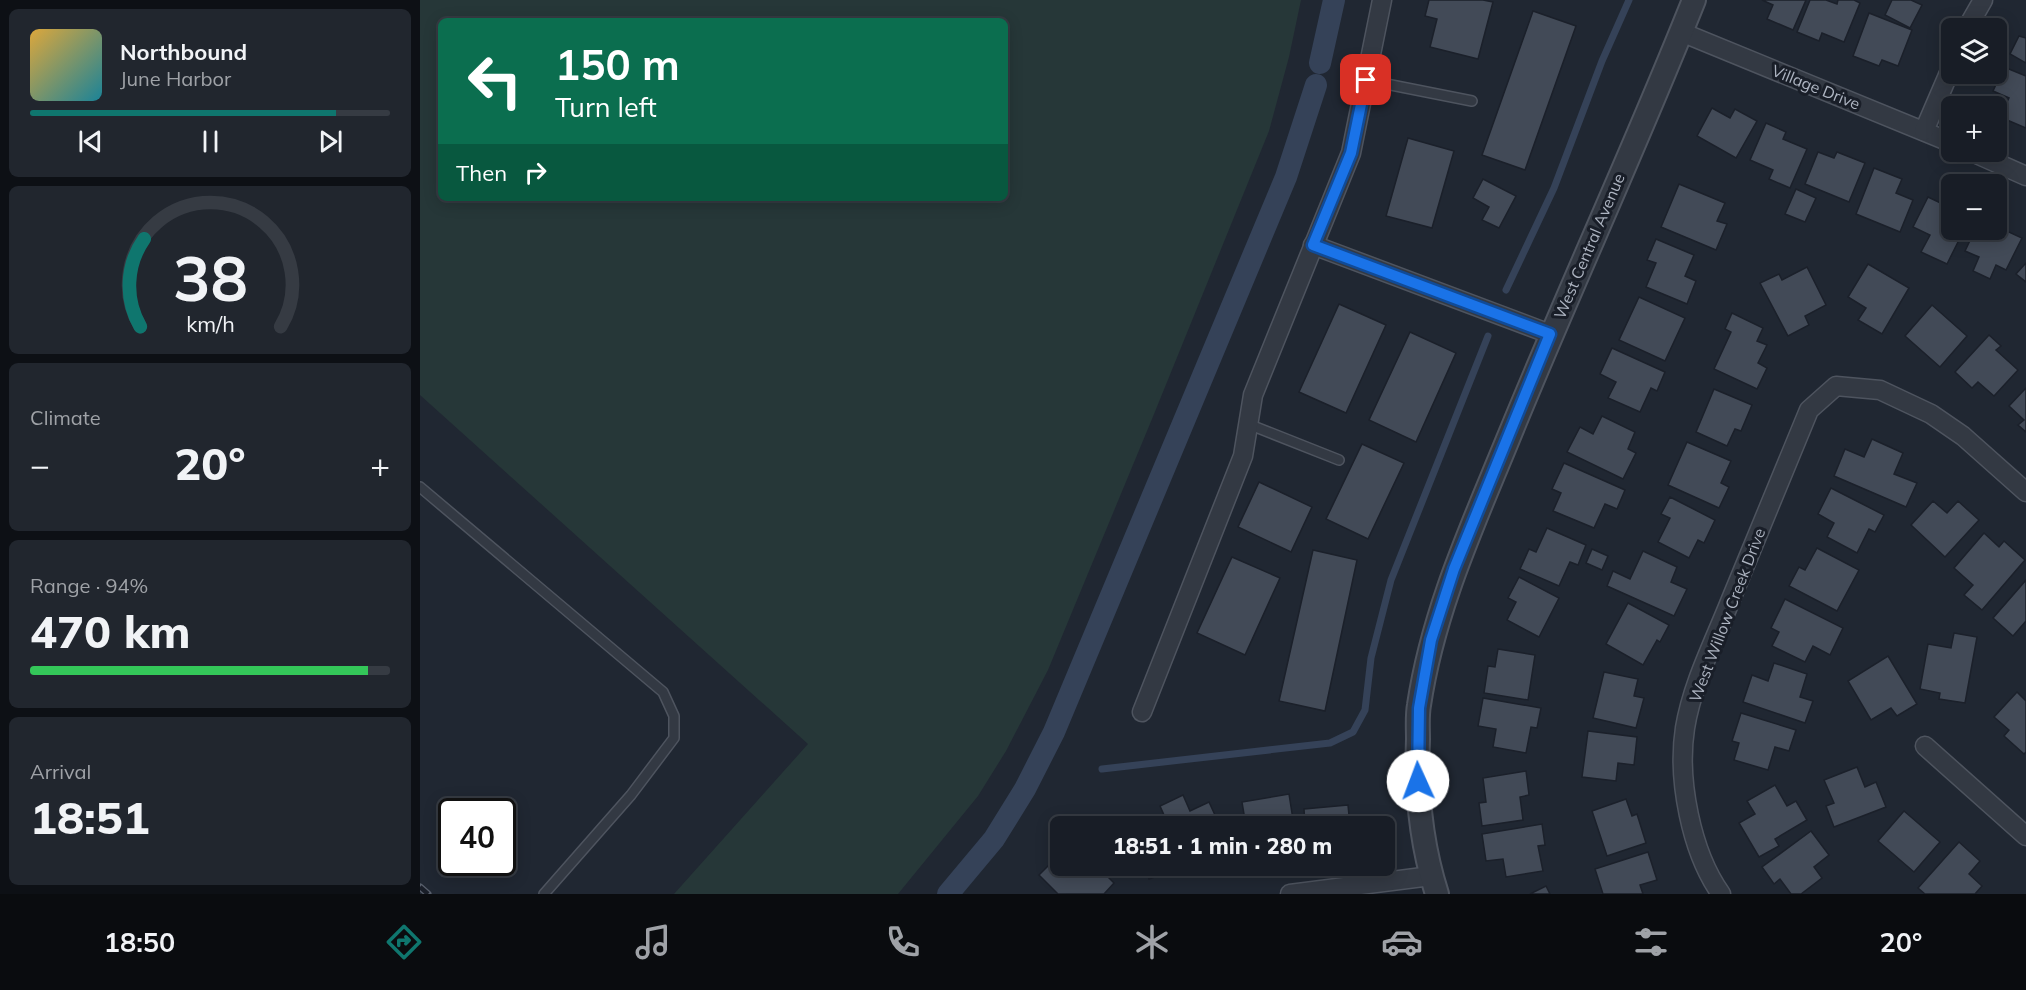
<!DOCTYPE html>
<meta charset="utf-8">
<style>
body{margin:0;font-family:Mulish,sans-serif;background:#21262e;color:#f1f3f6;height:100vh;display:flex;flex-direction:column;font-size:22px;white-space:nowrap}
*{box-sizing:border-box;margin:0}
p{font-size:20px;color:#9fa2a7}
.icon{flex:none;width:33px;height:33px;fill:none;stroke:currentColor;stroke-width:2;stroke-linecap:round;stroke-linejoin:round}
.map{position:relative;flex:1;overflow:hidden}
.panel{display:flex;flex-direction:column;gap:9px;padding:9px;background:#0d1015;width:420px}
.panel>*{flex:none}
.hud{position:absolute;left:18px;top:18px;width:570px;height:183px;border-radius:9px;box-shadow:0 3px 15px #0003,0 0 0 2px #363b43;background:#0b6e4f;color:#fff;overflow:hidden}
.tools{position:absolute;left:1521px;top:18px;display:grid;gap:12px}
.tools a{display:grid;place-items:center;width:66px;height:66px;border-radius:9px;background:#181d26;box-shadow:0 3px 15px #0003,0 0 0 2px #363b43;font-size:30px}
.speed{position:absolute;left:18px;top:798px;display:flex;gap:12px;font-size:30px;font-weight:700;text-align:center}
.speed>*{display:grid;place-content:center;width:78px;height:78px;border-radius:50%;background:#181d26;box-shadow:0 3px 15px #0003,0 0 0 2px #363b43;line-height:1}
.speed .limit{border:3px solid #111;border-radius:9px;background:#fff;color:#111}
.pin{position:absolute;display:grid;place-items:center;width:51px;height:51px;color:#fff;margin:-26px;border-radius:12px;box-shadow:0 3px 9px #0006}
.me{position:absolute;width:66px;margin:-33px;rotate:358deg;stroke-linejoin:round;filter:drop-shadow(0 0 4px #0008)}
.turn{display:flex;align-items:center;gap:21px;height:126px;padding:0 18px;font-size:27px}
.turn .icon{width:78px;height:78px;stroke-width:2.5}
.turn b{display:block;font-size:42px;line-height:51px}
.then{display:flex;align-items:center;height:57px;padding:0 18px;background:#0003;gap:12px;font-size:22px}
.big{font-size:45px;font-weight:800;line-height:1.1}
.panel .tile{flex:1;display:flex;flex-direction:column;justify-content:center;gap:9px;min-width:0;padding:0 21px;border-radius:9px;background:#21262e}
.panel .dial{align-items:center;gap:0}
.dial svg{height:156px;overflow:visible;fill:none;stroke:#363b43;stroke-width:7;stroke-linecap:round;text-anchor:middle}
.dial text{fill:#f1f3f6;stroke:none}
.song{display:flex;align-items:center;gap:18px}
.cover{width:72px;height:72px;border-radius:9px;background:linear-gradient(135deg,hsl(40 70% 55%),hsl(190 70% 35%))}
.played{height:6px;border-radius:3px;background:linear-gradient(90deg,#0f766e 85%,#363b43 85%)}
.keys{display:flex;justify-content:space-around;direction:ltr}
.heat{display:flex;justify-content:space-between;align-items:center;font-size:33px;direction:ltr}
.charge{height:9px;border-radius:4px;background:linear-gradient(90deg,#34c759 94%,#363b43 0)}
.trip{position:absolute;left:630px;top:816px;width:345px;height:60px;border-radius:9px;background:#181d26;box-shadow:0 3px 15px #0003,0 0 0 2px #363b43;font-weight:800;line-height:60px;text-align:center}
.tab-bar{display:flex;height:96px;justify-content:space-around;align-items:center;background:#0a0c0f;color:#9fa2a7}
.tab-bar .icon{width:42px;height:42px}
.tab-bar .current{color:#0f766e}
.tab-bar b{font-size:27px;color:#f1f3f6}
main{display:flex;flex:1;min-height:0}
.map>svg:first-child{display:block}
.green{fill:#263738;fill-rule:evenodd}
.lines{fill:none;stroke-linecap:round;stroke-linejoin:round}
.stream{stroke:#354258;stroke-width:7}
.canal{stroke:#354258;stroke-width:22}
.building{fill:#424a57;stroke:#1b202a;stroke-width:1.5}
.service-casing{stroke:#4e545f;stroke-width:12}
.minor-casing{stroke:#4e545f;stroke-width:21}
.tertiary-casing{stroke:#4e545f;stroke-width:26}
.service{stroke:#333943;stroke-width:9}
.minor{stroke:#333943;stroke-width:18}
.tertiary{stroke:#333943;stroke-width:22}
.rail-casing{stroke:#585f6c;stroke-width:7}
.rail{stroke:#191e28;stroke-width:4.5;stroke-dasharray:14;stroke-linecap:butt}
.route-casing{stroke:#114b97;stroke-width:15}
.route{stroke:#1a73e8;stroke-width:10}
.labels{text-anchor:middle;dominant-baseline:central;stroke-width:6;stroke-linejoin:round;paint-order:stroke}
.street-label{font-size:16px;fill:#adb4c1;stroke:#191e28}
</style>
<main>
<section class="panel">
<div class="tile">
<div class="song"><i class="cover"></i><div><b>Northbound</b><p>June Harbor</p></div></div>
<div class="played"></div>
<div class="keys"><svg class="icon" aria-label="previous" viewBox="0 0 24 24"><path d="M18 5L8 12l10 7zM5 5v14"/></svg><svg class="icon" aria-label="pause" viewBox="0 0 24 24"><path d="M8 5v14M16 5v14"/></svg><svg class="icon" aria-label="next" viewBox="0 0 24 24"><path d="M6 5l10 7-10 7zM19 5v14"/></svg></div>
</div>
<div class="tile dial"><svg viewBox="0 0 100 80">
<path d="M14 69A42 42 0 1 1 86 69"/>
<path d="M14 69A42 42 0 0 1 16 24" stroke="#0f766e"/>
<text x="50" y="56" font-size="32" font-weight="700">38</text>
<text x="50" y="72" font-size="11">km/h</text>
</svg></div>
<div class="tile"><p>Climate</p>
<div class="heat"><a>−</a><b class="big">20°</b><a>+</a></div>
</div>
<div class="tile"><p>Range · 94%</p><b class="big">470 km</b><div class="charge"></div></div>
<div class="tile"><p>Arrival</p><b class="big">18:51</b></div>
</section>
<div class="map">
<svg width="1606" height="894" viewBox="0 0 1606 894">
<rect width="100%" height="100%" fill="#202732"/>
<path class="green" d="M0 0H881L869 57 849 131 732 419 628 670 586 751 558 796 478 894H254L388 744 0 395ZM21 21H585V198H21Z"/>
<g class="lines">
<g class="stream">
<path d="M1086 290 1134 188 1182 61 1209 0"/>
<path d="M682 769 910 743 933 732 945 710 951 658 971 580 1068 336"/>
</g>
<g class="canal">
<path d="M900 63 914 0"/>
<path d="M528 894 574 839 605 789 634 732 866 177 896 85"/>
</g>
</g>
<g class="building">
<path d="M1009 0H1063L1073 2 1058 59 1010 47 1017 19 1005 16Z"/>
<path d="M1342 0H1386L1373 30 1347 19 1353 5Z"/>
<path d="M1390 0H1406L1417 4 1418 0H1434L1440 3 1424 42 1402 33 1399 41 1377 32Z"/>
<path d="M1472 0H1491L1502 5 1490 28 1465 15Z"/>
<path d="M1113 11 1156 26 1105 170 1062 155Z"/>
<path d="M1449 13 1492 30 1478 66 1462 60 1459 66 1433 56Z"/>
<path d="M1599 36 1606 38V63L1590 54Z"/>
<path d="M1584 67 1606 76V128L1580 117 1589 98 1573 91Z"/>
<path d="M1292 108 1310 118 1315 109 1337 121 1316 158 1277 136Z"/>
<path d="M1346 123 1366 132 1363 139 1387 149 1370 188 1349 179 1353 170 1330 160Z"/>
<path d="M988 138 1034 151 1012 228 966 216Z"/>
<path d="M1398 152 1414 158 1417 152 1445 163 1429 202 1385 184Z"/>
<path d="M1454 168 1482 179 1476 193 1493 200 1480 232 1436 214Z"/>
<path d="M1063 179 1096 196 1079 228 1062 220 1069 207 1053 198Z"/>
<path d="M1259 184 1305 203 1297 221 1307 224 1296 250 1241 227Z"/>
<path d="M1376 189 1396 198 1385 222 1365 214Z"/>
<path d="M1508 197 1529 207 1532 202V230H1544L1527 264 1501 252 1510 235 1493 227Z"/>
<path d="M1576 219 1583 222 1580 228 1602 238 1586 270 1576 265 1570 279 1553 271 1559 257 1545 251 1555 230H1576Z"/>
<path d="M1236 239 1274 255 1265 276 1276 281 1267 304 1226 287 1236 263 1227 260Z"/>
<path d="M1606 263V282L1596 274Z"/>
<path d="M1448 264 1489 288 1462 334 1438 320 1446 308 1428 297Z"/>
<path d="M1387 267 1406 305 1385 316 1389 325 1368 336 1340 283 1359 274 1362 280Z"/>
<path d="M1219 297 1265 318 1245 361 1199 340Z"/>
<path d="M919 304 966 325 926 413 879 392Z"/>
<path d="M1512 305 1547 336 1520 367 1485 336Z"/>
<path d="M1312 313 1343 328 1337 341 1347 345 1338 363 1347 368 1337 389 1294 369 1311 332 1305 329Z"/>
<path d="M990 332 1036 353 996 442 949 420Z"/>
<path d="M1569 335 1581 346 1576 350 1598 370 1574 396 1558 382 1552 388 1535 372Z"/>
<path d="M1192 348 1245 372 1237 391 1231 388 1220 412 1188 398 1196 382 1180 374Z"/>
<path d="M1606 388V432L1598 425 1604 420 1589 406Z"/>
<path d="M1294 389 1332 405 1321 431 1315 429 1307 446 1276 432Z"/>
<path d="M1182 416 1215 432 1208 449 1216 453 1203 479 1147 452 1160 427 1173 434Z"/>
<path d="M1452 439 1483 453 1474 474 1497 483 1486 507 1414 476 1425 449 1444 457Z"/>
<path d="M1267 442 1311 461 1301 483 1309 487 1299 508 1248 485Z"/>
<path d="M942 444 984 463 948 539 906 519Z"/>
<path d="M1144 463 1205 490 1197 509 1185 504 1174 528 1133 511 1141 493 1132 489Z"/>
<path d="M839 482 892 507 871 552 818 527Z"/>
<path d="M1411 488 1464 515 1455 532 1449 529 1437 553 1407 537 1414 523 1398 514Z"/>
<path d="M1250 497 1295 520 1284 543 1278 540 1269 558 1238 542 1250 518 1241 514Z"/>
<path d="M1513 501 1527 513 1538 501 1559 520 1525 557 1491 525Z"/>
<path d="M1127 528 1166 545 1158 565 1150 562 1139 586 1100 569 1109 549 1116 552Z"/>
<path d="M1564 533 1579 547 1584 541 1605 560 1562 610 1544 595 1553 585 1534 568Z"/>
<path d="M1397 548 1439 570 1417 611 1369 586 1379 567 1385 570Z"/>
<path d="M1172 549 1188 556 1182 570 1166 563Z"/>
<path d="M893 550 937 560 905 711 859 701Z"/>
<path d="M1223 551 1257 567 1251 582 1267 589 1254 616 1187 586 1193 571 1210 579Z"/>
<path d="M812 557 860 578 825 655 777 633Z"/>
<path d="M1099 577 1139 598 1119 637 1087 620 1096 602 1088 598Z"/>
<path d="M1606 580V621L1593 636 1573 618Z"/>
<path d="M1365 599 1423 628 1410 655 1393 646 1385 662 1352 646 1359 632 1351 628Z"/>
<path d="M1208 603 1249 625 1240 642 1237 640 1223 665 1186 644Z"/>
<path d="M1534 633 1557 637 1545 703 1519 699 1520 693 1500 689 1508 644 1531 648Z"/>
<path d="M1078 649 1115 655 1108 700 1064 693 1068 666 1075 667Z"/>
<path d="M1468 656 1497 704 1477 716 1471 708 1451 720 1428 681Z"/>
<path d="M1354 663 1387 674 1380 697 1393 701 1385 723 1323 702 1332 675 1348 681Z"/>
<path d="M1184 672 1218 679 1214 696 1224 698 1216 728 1173 718Z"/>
<path d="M1597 692 1606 701V752L1604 754 1584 736 1589 730 1574 717Z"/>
<path d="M1063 698 1121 708 1117 728 1111 727 1106 753 1073 747 1076 729 1058 726Z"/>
<path d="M1321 713 1376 730 1369 751 1355 747 1348 770 1314 760 1319 743 1312 741Z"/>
<path d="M1168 731 1217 737 1214 765 1198 763 1196 781 1162 777Z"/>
<path d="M1437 767 1445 787 1456 782 1466 807 1414 827 1406 806 1414 803 1404 780Z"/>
<path d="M1106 771 1109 795 1100 797 1103 820 1062 826 1059 803 1066 802 1063 778Z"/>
<path d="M1355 785 1367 806 1376 801 1387 820 1355 839 1359 846 1339 857 1319 823 1335 814 1327 801Z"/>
<path d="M869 794 874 826H826L822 802Z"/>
<path d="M763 795 770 811 789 802 800 826H749L740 806Z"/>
<path d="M1206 799 1212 816 1217 814 1226 843 1187 856 1172 811Z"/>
<path d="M928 805 930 826H885L884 809Z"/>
<path d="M1484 811 1520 842 1494 872 1458 841Z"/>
<path d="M1122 824 1125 845 1118 846 1123 871 1086 877 1083 859 1066 861 1062 834Z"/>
<path d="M1391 831 1409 855 1394 867 1402 878 1381 894H1371L1360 879 1354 884 1342 867Z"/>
<path d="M1539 842 1560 861 1549 874 1562 886 1555 894H1505L1498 888Z"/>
<path d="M1228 852 1237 880 1220 885 1223 894H1183L1175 869Z"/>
<path d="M636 858 640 866 646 868 649 866H677L694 883 684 894H638L619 875Z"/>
<path d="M725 866H756L757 869 729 879Z"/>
<path d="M1126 886 1130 894H1110Z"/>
</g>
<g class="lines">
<g class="service-casing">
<g id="service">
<path d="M946 80 1052 101"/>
<path d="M828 424 919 460"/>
<path d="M0 487 243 692 254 716V738L211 795 124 894"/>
</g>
</g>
<g class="minor-casing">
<g id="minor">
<path d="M1547 28 1563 0"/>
<path d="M1261 32 1532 143"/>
<path d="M1504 131 1532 66"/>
<path d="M1552 152 1606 176"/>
<path d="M893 245 1130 334"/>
<path d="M722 712 823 456 833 395 931 153 962 0"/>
<path d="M1505 746 1606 836"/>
<path d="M870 894 1011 876"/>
<path d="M1301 894C1271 852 1257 779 1265 728 1272 685 1293 644 1309 604 1336 539 1362 475 1389 410L1416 386 1460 390 1511 414 1543 436 1606 492"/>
</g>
</g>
<g class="tertiary-casing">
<path id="tertiary" d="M1017 894C1001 844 996 791 998 739 998 728 997 716 999 705 1013 611 1052 527 1088 439 1148 292 1215 148 1274 0"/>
</g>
<use href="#service" class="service"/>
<use href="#minor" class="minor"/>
<use href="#tertiary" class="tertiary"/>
<g class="rail-casing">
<path id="rail" d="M0 887 8 894"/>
</g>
<use href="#rail" class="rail"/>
</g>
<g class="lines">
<g class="route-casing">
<path id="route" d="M946 80 931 153 893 245 1130 334 1034 569 1011 640 999 708 998 781"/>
</g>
<use href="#route" class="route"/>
</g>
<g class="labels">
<g class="street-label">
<text transform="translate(1396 87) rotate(22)">Village Drive</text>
<text transform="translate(1169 246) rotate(-67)">West Central Avenue</text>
<text transform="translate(1307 615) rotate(-69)">West Willow Creek Drive</text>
</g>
</g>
</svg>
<div class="tools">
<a><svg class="icon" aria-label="layers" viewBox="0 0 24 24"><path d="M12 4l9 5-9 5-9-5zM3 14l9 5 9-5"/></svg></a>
<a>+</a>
<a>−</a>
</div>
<div class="speed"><div class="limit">40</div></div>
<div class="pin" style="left:946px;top:80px;background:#d93025"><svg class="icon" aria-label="arrive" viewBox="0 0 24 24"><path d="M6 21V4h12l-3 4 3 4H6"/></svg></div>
<svg class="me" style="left:998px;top:781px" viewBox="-20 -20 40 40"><circle r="19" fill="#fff"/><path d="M0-13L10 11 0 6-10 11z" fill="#1a73e8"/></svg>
<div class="trip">18:51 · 1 min · 280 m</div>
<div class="hud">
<div class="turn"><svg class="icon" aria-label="left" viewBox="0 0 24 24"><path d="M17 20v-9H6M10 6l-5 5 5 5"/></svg><div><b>150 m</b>Turn left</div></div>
<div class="then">Then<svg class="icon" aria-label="right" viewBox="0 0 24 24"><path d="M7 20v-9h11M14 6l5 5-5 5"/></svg></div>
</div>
</div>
</main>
<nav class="tab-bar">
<b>18:50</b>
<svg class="icon current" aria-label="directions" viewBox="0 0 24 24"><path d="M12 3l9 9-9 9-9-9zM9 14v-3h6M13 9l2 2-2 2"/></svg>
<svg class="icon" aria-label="music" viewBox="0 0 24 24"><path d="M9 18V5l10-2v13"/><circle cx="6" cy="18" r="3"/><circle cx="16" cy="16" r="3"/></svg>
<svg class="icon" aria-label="phone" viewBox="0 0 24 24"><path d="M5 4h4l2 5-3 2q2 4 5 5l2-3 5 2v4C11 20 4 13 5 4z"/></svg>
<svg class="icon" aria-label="climate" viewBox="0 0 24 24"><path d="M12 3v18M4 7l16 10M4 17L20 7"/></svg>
<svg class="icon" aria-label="car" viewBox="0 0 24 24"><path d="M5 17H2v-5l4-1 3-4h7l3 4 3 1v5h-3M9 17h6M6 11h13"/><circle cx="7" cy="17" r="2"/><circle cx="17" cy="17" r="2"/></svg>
<svg class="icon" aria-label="filters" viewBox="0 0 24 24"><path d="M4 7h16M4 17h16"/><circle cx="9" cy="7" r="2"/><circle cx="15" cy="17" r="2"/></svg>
<b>20°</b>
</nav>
